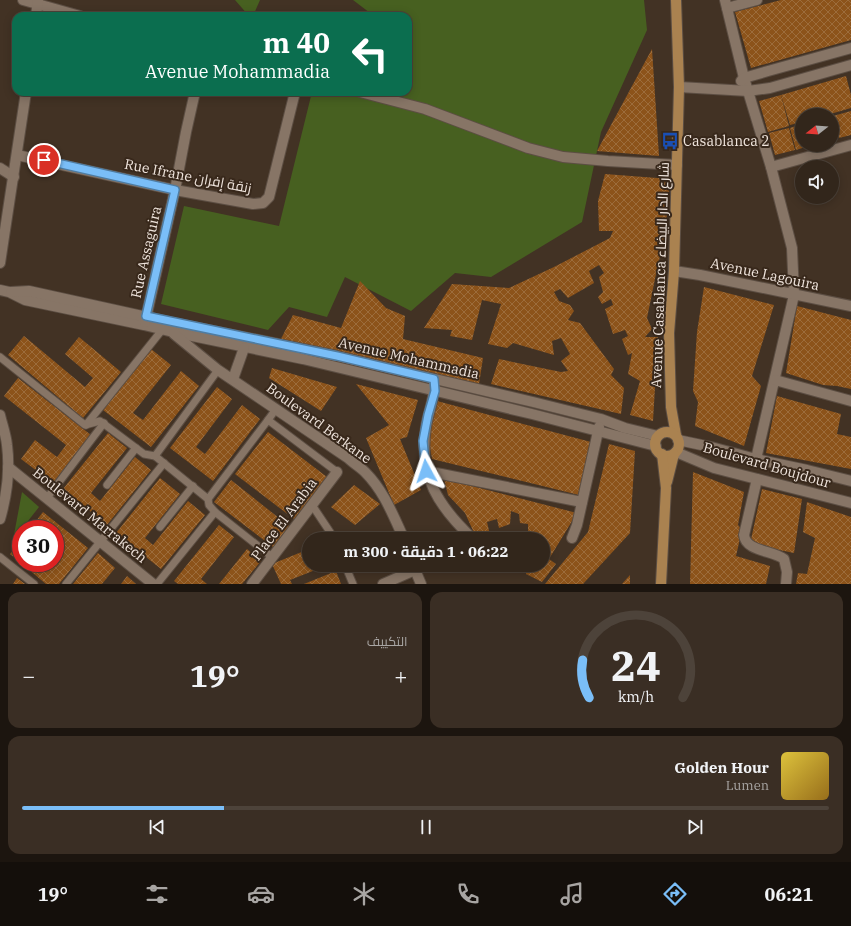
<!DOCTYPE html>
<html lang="ar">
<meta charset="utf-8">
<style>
body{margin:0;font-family:"IBM Plex Serif",Cairo,serif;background:#3a2e24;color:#f1f3f6;direction:rtl;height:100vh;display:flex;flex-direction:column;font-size:15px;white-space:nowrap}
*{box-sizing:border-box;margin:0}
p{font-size:13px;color:#a8a5a3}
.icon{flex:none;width:22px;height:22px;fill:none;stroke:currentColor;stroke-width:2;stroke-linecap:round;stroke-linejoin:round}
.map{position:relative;height:584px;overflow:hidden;direction:ltr}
.details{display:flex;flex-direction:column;gap:8px;padding:8px;background:#1c150f;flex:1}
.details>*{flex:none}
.banner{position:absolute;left:12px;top:12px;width:400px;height:84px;border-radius:12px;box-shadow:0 2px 10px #0003,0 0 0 1px #4d433a;direction:rtl;background:#0b6e4f;color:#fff;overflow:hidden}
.needle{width:26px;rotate:253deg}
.tools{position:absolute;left:795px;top:108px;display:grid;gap:8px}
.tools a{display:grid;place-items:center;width:44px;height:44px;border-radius:50%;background:#32261b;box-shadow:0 2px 10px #0003,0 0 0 1px #4d433a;font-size:20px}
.speed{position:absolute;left:12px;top:520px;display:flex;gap:8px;font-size:20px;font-weight:700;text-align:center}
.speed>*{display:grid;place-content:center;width:52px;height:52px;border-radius:50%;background:#32261b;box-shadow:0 2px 10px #0003,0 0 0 1px #4d433a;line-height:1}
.speed .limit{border:6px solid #d22;background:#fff;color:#111}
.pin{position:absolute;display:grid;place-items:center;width:34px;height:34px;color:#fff;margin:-17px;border:2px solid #fff;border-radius:50%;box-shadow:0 1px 4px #0007}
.me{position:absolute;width:44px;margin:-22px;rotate:355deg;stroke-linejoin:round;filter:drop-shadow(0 0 3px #0008)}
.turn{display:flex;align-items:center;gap:14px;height:84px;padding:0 16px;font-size:18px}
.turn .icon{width:52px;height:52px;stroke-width:2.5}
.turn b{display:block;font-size:28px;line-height:34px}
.big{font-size:30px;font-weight:700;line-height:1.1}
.details .card{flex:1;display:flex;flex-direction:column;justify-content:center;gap:6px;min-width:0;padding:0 14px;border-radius:12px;background:#3a2e24}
.details .dial{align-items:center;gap:0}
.dial svg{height:104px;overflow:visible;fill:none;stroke:#4d433a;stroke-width:7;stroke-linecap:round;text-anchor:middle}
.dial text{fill:#f1f3f6;stroke:none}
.song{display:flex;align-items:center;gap:12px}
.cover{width:48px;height:48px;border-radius:6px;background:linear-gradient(135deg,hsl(50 70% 55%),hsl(40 70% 35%))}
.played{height:4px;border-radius:2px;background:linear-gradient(90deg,#7abef8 25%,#4d433a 25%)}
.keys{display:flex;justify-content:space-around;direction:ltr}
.heat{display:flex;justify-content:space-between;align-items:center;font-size:22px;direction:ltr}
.details .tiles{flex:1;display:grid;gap:8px;grid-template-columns:1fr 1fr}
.card:last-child{grid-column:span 2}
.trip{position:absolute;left:302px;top:532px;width:248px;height:40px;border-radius:20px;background:#32261b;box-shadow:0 2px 10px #0003,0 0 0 1px #4d433a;font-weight:700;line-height:40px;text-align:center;direction:rtl}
.dock{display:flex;height:64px;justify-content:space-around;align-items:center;background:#140f0b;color:#a8a5a3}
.dock .icon{width:28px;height:28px}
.dock .selected{color:#7abef8}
.dock b{font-size:18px;color:#f1f3f6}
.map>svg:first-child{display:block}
.green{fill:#476020}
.building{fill:url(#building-cross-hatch)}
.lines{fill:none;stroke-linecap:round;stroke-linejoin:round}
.lane-casing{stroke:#5c4e43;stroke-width:9}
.street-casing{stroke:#5c4e43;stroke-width:12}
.secondary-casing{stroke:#5c4e43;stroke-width:12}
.lane{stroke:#877566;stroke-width:7}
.street{stroke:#877566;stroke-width:10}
.secondary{stroke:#aa8250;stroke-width:10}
.route-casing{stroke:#4f7ca1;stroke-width:10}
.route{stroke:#7abef8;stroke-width:7}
.labels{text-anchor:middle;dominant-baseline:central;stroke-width:4;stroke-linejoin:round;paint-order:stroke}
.poi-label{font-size:14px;fill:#efe4dc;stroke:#38281b;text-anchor:start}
.street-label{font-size:14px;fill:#efe4dc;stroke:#38281b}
</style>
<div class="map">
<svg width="851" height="584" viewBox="0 0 851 584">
<defs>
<pattern id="building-cross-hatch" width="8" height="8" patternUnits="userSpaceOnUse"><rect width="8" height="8" fill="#8c531a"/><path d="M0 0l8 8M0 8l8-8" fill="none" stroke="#9c6c3b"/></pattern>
</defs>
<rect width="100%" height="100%" fill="#423224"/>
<g class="green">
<path d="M235 0H260L253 16H249Z"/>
<path d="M353 0H644L647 30 601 132 582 222 491 277 455 273 411 311 345 277 327 317 289 307 268 330 161 304 184 206 279 226 312 92H408V16H374Z"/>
<path d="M22 492 39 507 13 540Z"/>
</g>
<g class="building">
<path d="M781 0H851V40L751 68 735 12Z"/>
<path d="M652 49 659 156 597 151Z"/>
<path d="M846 76 851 95V108L827 115H802V122L790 125 781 95Z"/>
<path d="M781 95 789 126 768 132 759 101Z"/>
<path d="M851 111V135L839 138 833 116Z"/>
<path d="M832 119 838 138 832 140Z"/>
<path d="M802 124V145H812L796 150 790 128Z"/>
<path d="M789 128 795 150 775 155 769 133Z"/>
<path d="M605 174 670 179 665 236 657 269 647 318 652 329 645 337H658L653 421 630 415 640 381 628 374 632 353 628 355 622 339 628 336 625 330 613 334 605 309 613 305 611 299 602 304 598 297 603 292 599 277 604 273 599 265 589 271 594 283 568 298 560 289 554 292 559 301 570 305 574 311 568 320 580 323 614 369 611 375 624 388 621 414 491 384 499 359 561 372 568 371 561 361 570 354 561 338 552 341 554 355 513 343 507 348 488 344 501 304 482 300 472 340 450 336 452 330 424 328 452 284 509 288 554 267 610 238 613 231H599L598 201Z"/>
<path d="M360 281 386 308 405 316 403 339 483 358 479 384 281 339 293 315 341 328Z"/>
<path d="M704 287 774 305 752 376 761 386 744 446 695 426 698 402 693 391 697 332Z"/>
<path d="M797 306 851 320V389L837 386 823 385 786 373Z"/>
<path d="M24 336 85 387 93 378 65 354 79 337 121 372 83 418 8 355Z"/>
<path d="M151 349 171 365 133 413 143 420 181 371 199 386 151 447 103 410Z"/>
<path d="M272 368 337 387 321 411 269 378Z"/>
<path d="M18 378 91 435 53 483 21 459 35 440 57 457 66 445 4 396Z"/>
<path d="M356 384 418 400 407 437 400 439 421 490 394 505 366 438 389 425Z"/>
<path d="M217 387 232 399 196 447 205 454 242 405 260 419 213 481 170 448Z"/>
<path d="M777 396 841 414 837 434 851 437V469L766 453Z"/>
<path d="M437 401 591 442 579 495 432 459 428 438Z"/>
<path d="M268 432 327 477 294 519 235 474Z"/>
<path d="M108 433 127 448 91 493 100 501 135 457 151 470 107 525 63 489Z"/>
<path d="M609 444 635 451 630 533 583 584H545L588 532Z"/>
<path d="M693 472 744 492 738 525 742 530 736 556 770 566 766 584H690Z"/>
<path d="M160 478 180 494 145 538 153 545 188 501 205 515 161 569 116 533Z"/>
<path d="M444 479 577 513 549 559 556 564 542 582 526 574 527 565H543V539H528V524L520 523 519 514 511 511 510 524 499 528 497 519 487 522 490 535H475L465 513 448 495Z"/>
<path d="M231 480 289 526 273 547 214 502Z"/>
<path d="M354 485 380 504 355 525 331 507Z"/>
<path d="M762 489 802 499 794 553 750 544Z"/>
<path d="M807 502 851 517V584H796L798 573 807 574 815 538 803 532Z"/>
<path d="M43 512 88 548 59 584H46L10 554 21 541V563H48L51 565 53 563H55V560L62 551 55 545V529H35L32 526Z"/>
<path d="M219 525 234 537 201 579 207 584H178L174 581Z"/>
<path d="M247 549 261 561 242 584H219Z"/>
<path d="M309 549V565H328L290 580 292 584H281L272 564Z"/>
<path d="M98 553 115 568 102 584H73Z"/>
<path d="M336 571 341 584H304Z"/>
<path d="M630 575V584H622Z"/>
<path d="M127 576 136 584H121Z"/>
<path d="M17 578 25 584H13Z"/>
</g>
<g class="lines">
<g class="lane-casing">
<g id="lane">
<path d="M0 357 85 425 100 421 144 454 155 456 208 499 209 505 215 512 272 557"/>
<path d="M276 409 268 420 337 472"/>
<path d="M86 425 162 330"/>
<path d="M155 456 218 370"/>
<path d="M107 485 136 448"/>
<path d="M47 498 104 423"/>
<path d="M208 499 268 420"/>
<path d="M312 505 330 532 333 539"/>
<path d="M160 527 193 486"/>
<path d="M0 557 34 584"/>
<path d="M345 565 353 584"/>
<path d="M66 584 164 463"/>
<path d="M157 584 215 512"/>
</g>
</g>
<g class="street-casing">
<g id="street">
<path d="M23 0 80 16"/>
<path d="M725 0 744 78 771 167 792 248 794 295 756 459"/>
<path d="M727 8 757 0"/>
<path d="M36 16 38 0"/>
<path d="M741 81 744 78 768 71 851 48"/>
<path d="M679 87 748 91 770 88 851 65"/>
<path d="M360 92 425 109 528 148 563 157 608 161 677 165"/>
<path d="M17 155 175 190 253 204 263 203 269 197 295 92"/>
<path d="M771 167 851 145"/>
<path d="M0 168 14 177"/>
<path d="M0 263 26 92"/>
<path d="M674 271 700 275 851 306"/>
<path d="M0 290 9 292 25 300 144 325 173 332 303 359 532 414 656 446"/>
<path d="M11 292 29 291 174 323 337 356 533 402 601 419 625 428 658 436"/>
<path d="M145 322 175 190 186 132 195 92"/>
<path d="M174 334 218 370 348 458C353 463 360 467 365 472 384 491 393 515 404 539"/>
<path d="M233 379 244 348"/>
<path d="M775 380 851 401"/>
<path d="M434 385C435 398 428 413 426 427 418 476 439 507 473 539"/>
<path d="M0 415C2 424 6 435 7 445 10 469 7 495 0 519"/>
<path d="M678 440 711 447 756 459 807 470 851 481"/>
<path d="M676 452 714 468 851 503"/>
<path d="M8 467 153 584"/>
<path d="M426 471 582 502"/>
<path d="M757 479 744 535C746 552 773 550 784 559L787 572 786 584"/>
<path d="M572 538 577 525 599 427"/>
<path d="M413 565 421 584"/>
<path d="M252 584 337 472"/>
<path d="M383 584 415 570"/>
</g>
</g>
<g class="secondary-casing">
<g id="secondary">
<path d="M676 0 679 87 674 271 669 333 671 407 676 435"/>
<circle cx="667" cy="444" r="12"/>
<path d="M667 482 674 454"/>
<path d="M661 584 666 488 662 454"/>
</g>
</g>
<use href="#lane" class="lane"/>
<use href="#street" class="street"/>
<use href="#secondary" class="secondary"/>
</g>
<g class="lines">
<g class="route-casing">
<path id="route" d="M44 160 175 190 146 316 337 356 434 379 435 391 428 415 423 441 426 471"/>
</g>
<use href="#route" class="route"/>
</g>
<defs>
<g id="bus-bare" transform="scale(1.38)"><path d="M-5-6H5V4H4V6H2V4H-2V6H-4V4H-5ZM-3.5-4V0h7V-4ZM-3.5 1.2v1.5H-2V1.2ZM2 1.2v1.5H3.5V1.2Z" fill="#1a4fb4" stroke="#38281b" stroke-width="2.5" paint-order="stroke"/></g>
</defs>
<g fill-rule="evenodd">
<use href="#bus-bare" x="670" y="141"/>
</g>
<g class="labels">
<g class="poi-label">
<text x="683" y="141">Casablanca 2</text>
</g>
<g class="street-label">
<text transform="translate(188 176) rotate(11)">Rue Ifrane زنقة إفران</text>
<text transform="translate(146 252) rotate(-77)">Rue Assaguira</text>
<text transform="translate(765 274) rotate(12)">Avenue Lagouira</text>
<text transform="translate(660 275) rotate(-88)">Avenue Casablanca شارع الدار البيضاء</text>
<text transform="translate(409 358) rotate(13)">Avenue Mohammadia</text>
<text transform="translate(319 423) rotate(36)">Boulevard Berkane</text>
<text transform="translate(767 465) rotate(16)">Boulevard Boujdour</text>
<text transform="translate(90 515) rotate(39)">Boulevard Marrakech</text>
<text transform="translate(284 519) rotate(-53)">Place El Arabia</text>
</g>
</g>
</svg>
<div class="tools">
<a><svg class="needle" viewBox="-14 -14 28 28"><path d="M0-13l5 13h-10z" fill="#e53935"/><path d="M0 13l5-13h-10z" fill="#a8a5a3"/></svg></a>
<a><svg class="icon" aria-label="sound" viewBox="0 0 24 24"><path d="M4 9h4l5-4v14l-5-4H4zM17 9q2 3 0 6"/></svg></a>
</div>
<div class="speed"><div class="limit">30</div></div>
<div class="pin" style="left:44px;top:160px;background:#d93025"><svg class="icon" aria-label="arrive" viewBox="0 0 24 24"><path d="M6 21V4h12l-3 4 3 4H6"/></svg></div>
<svg class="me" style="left:426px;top:471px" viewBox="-20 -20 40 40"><path d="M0-17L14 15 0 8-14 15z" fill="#7abef8" stroke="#fff" stroke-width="4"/></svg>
<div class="trip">06:22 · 1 دقيقة · 300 m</div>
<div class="banner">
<div class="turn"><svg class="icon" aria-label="left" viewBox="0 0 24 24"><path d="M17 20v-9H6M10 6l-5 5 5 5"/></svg><div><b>40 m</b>Avenue Mohammadia</div></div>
</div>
</div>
<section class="details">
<div class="tiles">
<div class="card dial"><svg viewBox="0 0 100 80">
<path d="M14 69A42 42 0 1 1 86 69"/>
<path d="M14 69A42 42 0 0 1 9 40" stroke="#7abef8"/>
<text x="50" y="56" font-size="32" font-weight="700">24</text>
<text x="50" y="72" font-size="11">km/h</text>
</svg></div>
<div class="card"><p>التكييف</p>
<div class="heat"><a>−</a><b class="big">19°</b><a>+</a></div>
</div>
<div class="card">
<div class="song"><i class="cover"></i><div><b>Golden Hour</b><p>Lumen</p></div></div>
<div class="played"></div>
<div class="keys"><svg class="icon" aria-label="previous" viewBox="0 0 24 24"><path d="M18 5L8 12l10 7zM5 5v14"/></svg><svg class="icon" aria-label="pause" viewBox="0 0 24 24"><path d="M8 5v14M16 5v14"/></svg><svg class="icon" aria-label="next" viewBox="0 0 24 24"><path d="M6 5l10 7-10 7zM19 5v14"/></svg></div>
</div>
</div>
</section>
<nav class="dock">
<b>06:21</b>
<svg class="icon selected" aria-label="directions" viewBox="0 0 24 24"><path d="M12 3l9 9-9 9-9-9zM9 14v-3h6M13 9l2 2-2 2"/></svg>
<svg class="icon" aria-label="music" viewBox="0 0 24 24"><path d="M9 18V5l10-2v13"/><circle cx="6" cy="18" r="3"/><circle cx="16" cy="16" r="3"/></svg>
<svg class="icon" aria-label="phone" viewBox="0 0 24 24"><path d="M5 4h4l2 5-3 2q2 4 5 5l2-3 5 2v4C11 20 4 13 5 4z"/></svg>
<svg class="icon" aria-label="climate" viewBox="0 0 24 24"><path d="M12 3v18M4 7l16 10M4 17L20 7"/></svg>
<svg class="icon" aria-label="car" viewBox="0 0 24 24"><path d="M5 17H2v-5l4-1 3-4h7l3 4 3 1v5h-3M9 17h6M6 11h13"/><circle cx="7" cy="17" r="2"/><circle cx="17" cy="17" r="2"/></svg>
<svg class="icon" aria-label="filters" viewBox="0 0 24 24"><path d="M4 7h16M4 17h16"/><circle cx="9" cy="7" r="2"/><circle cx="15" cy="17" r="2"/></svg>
<b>19°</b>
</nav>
